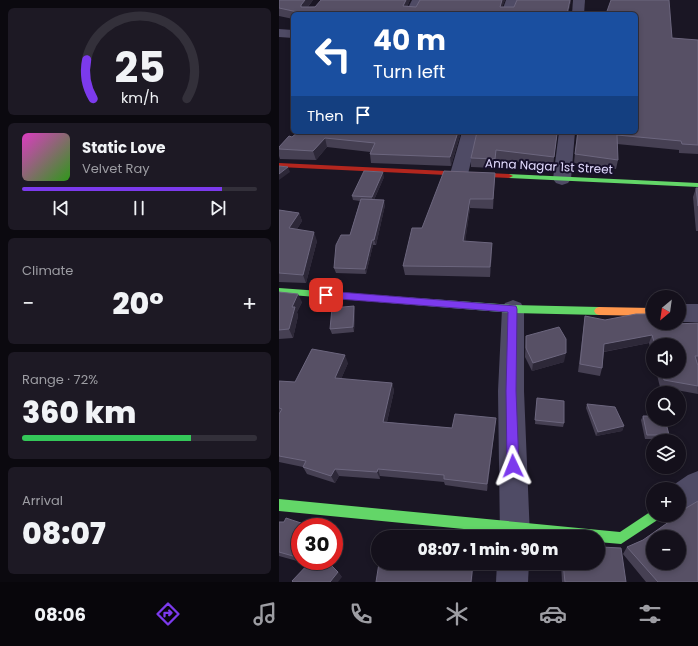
<!DOCTYPE html>
<meta charset="utf-8">
<style>
body{margin:0;font-family:Poppins,sans-serif;background:#1d1924;color:#f1f3f6;height:100vh;display:flex;flex-direction:column;font-size:15px;white-space:nowrap}
*{box-sizing:border-box;margin:0}
p{font-size:13px;color:#9d9da3}
.icon{flex:none;width:22px;height:22px;fill:none;stroke:currentColor;stroke-width:2;stroke-linecap:round;stroke-linejoin:round}
.map{position:relative;flex:1;overflow:hidden}
.side{display:flex;flex-direction:column;gap:8px;padding:8px;background:#0b090f;width:279px}
.side>*{flex:none}
.guide{position:absolute;left:12px;top:12px;width:347px;height:122px;border-radius:6px;box-shadow:0 2px 6px #0003,0 0 0 1px #33303a;background:#1a4fa0;color:#fff;overflow:hidden}
.needle{width:26px;rotate:209deg}
.fabs{position:absolute;left:367px;top:290px;display:grid;gap:8px}
.fabs a{display:grid;place-items:center;width:40px;height:40px;border-radius:50%;background:#14101b;box-shadow:0 2px 6px #0003,0 0 0 1px #33303a;font-size:20px}
.speed{position:absolute;left:12px;top:518px;display:flex;gap:8px;font-size:20px;font-weight:700;text-align:center}
.speed>*{display:grid;place-content:center;width:52px;height:52px;border-radius:50%;background:#14101b;box-shadow:0 2px 6px #0003,0 0 0 1px #33303a;line-height:1}
.speed .limit{border:6px solid #d22;background:#fff;color:#111}
.pin{position:absolute;display:grid;place-items:center;width:34px;height:34px;color:#fff;margin:-17px;border-radius:8px;box-shadow:0 2px 6px #0006}
.me{position:absolute;width:44px;margin:-22px;rotate:358deg;stroke-linejoin:round;filter:drop-shadow(0 0 3px #0008)}
.turn{display:flex;align-items:center;gap:14px;height:84px;padding:0 16px;font-size:18px}
.turn .icon{width:52px;height:52px;stroke-width:2.5}
.turn b{display:block;font-size:28px;line-height:34px}
.then{display:flex;align-items:center;height:38px;padding:0 16px;background:#0003;gap:8px;font-size:15px}
.big{font-size:30px;font-weight:800;line-height:1.1}
.side .widget{flex:1;display:flex;flex-direction:column;justify-content:center;gap:6px;min-width:0;padding:0 14px;border-radius:6px;background:#1d1924}
.side .dial{align-items:center;gap:0}
.dial svg{height:104px;overflow:visible;fill:none;stroke:#33303a;stroke-width:7;stroke-linecap:round;text-anchor:middle}
.dial text{fill:#f1f3f6;stroke:none}
.song{display:flex;align-items:center;gap:12px}
.cover{width:48px;height:48px;border-radius:6px;background:linear-gradient(135deg,hsl(310 70% 55%),hsl(110 70% 35%))}
.played{height:4px;border-radius:2px;background:linear-gradient(90deg,#7c3aed 85%,#33303a 85%)}
.keys{display:flex;justify-content:space-around;direction:ltr}
.heat{display:flex;justify-content:space-between;align-items:center;font-size:22px;direction:ltr}
.charge{height:6px;border-radius:3px;background:linear-gradient(90deg,#34c759 72%,#33303a 0)}
.trip{position:absolute;left:92px;top:530px;width:234px;height:40px;border-radius:20px;background:#14101b;box-shadow:0 2px 6px #0003,0 0 0 1px #33303a;font-weight:800;line-height:40px;text-align:center}
.tabs{display:flex;height:64px;justify-content:space-around;align-items:center;background:#08060b;color:#9d9da3}
.tabs .icon{width:28px;height:28px}
.tabs .current{color:#7c3aed}
.tabs b{font-size:18px;color:#f1f3f6}
main{display:flex;flex:1;min-height:0}
.map>svg:first-child{display:block}
.lines{fill:none;stroke-linecap:round;stroke-linejoin:round}
.street{fill:#4f4b65;fill-rule:evenodd}
.fast{fill:#63d668;fill-rule:evenodd}
.slow{fill:#ff974d;fill-rule:evenodd}
.jam{fill:#b3261e;fill-rule:evenodd}
.wall{fill:#464053}
.shaded-wall{fill:#2d2838}
.building{fill:#575065;stroke:#6c667e;fill-rule:evenodd}
.route{fill:#7c3aed;stroke:#51269a}
.labels{text-anchor:middle;dominant-baseline:central;stroke-width:4;stroke-linejoin:round;paint-order:stroke}
.street-label{font-size:12px;fill:#e2daff;stroke:#17102a}
</style>
<main>
<section class="side">
<div class="widget dial"><svg viewBox="0 0 100 80">
<path d="M14 69A42 42 0 1 1 86 69"/>
<path d="M14 69A42 42 0 0 1 9 39" stroke="#7c3aed"/>
<text x="50" y="56" font-size="32" font-weight="700">25</text>
<text x="50" y="72" font-size="11">km/h</text>
</svg></div>
<div class="widget">
<div class="song"><i class="cover"></i><div><b>Static Love</b><p>Velvet Ray</p></div></div>
<div class="played"></div>
<div class="keys"><svg class="icon" aria-label="previous" viewBox="0 0 24 24"><path d="M18 5L8 12l10 7zM5 5v14"/></svg><svg class="icon" aria-label="pause" viewBox="0 0 24 24"><path d="M8 5v14M16 5v14"/></svg><svg class="icon" aria-label="next" viewBox="0 0 24 24"><path d="M6 5l10 7-10 7zM19 5v14"/></svg></div>
</div>
<div class="widget"><p>Climate</p>
<div class="heat"><a>−</a><b class="big">20°</b><a>+</a></div>
</div>
<div class="widget"><p>Range · 72%</p><b class="big">360 km</b><div class="charge"></div></div>
<div class="widget"><p>Arrival</p><b class="big">08:07</b></div>
</section>
<div class="map">
<svg width="419" height="582" viewBox="0 0 419 582">
<rect width="100%" height="100%" fill="#1a1624"/>
<g class="lines">
<g class="street">
<path d="M133 0H145L138 14H126Z"/>
<path d="M227 0H239L234 14H222Z"/>
<path d="M294 0H306L305 14H293Z"/>
<path d="M0 29 14 30V38L0 37Z"/>
<path d="M183 132H199L189 174 186 178 180 179 174 178 171 174Z"/>
<path d="M280 132H296L292 179 289 183 283 185 277 183 274 179Z"/>
<path d="M234 300 242 303 245 309V391L251 537H221L219 391 223 309 226 303Z"/>
<rect x="400" y="304" width="19" height="18"/>
<path d="M419 471V502L410 508 400 513V489H389L390 488 409 475Z"/>
<path d="M218 563H250L249 582H217Z"/>
</g>
<g class="fast">
<path d="M227 174 419 183V187L230 178 226 176Z"/>
<path d="M0 288 234 305 320 307 323 308 325 311 323 314 320 315 234 313 0 294Z"/>
<path d="M0 499 341 532 374 510V515H382L380 519 342 544 319 542V537H267L0 511Z"/>
</g>
<path class="slow" d="M320 307 374 308V316L320 315 317 314 315 311 317 308Z"/>
<path class="jam" d="M0 163 230 174 234 176 230 178 0 167Z"/>
</g>
<g class="wall">
<path d="M0 0H34L29 7 131 0 128 7H137L141 0H226L223 7H235L292 0 289 14H14V19L0 16Z"/>
<path d="M393 38 419 40V154L400 153V150L338 144 339 160 337 169 295 163 298 132Z"/>
<path d="M19 132H182L172 166 92 163 91 154V152L48 147 37 160 1 159 0 156V147Z"/>
<path d="M198 132 278 134 274 166 217 159 216 168 192 167V158Z"/>
<path d="M216 173 214 209 191 208 186 241 213 252 211 277 126 275 124 266 143 228Z"/>
<path d="M105 177 95 200 106 205 97 245H94L87 274 57 273 55 268 71 235 81 201 74 200 73 196Z"/>
<path d="M417 188H419V231H417L414 197Z"/>
<path d="M0 210 20 213 23 221 18 229 38 241 27 283 0 282Z"/>
<path d="M0 292 23 302 18 312 19 316 14 338 0 339Z"/>
<path d="M75 306 76 310 75 332 53 334 51 329Z"/>
<path d="M306 316 326 320 375 325 419 323V364H418L419 394 381 387 377 371H400V345H374V359L370 343 325 352 323 368 321 376 299 372Z"/>
<path d="M247 336 285 362 253 371 246 357Z"/>
<path d="M69 363 62 379 113 383 115 391 108 422 173 428 216 426 208 491 166 485 165 482 101 476V479L60 476 56 483 28 474 24 467 0 462V381L16 382Z"/>
<path d="M258 398 285 423 284 427 256 424Z"/>
<path d="M308 404 345 426 343 431 317 436 307 408Z"/>
<path d="M364 416 390 435 388 439H366L362 420Z"/>
<path d="M402 511 419 582H367L344 554 348 547 364 540 390 522 394 515H400Z"/>
<path d="M0 522 25 524 27 527H21V561H48L59 572 63 577 29 564 0 556Z"/>
<path d="M322 547 347 582H283L282 563H319Z"/>
</g>
<g class="shaded-wall">
<path d="M26 0H34L24 13 22 5Z"/>
<path d="M127 0H131L125 14 124 6Z"/>
<path d="M223 0H226L221 14V7Z"/>
<path d="M291 0H292L289 14H288Z"/>
<path d="M179 132H182L172 166 171 157Z"/>
<path d="M46 138 48 147 37 160 34 151Z"/>
<path d="M9 167 11 172 0 180V174Z"/>
<path d="M104 172 105 177 94 202 93 197Z"/>
<path d="M191 199V208L185 250 184 241Z"/>
<path d="M105 200 106 205 97 245 95 240Z"/>
<path d="M20 213 23 221 13 237 10 228Z"/>
<path d="M35 232 38 241 27 283 24 275Z"/>
<path d="M93 240 94 245 87 274 86 269Z"/>
<path d="M213 243V252L211 277V267Z"/>
<path d="M19 294 23 302 18 312 19 316 14 338 10 329 13 307Z"/>
<path d="M75 306 76 310 75 332 74 327Z"/>
<path d="M373 335 370 343 323 352 325 344Z"/>
<path d="M287 353 285 362 253 371 254 363Z"/>
<path d="M66 355 69 363 59 386 56 378Z"/>
<path d="M113 383 115 391 106 430 104 422Z"/>
<path d="M217 418 216 426 208 491V484Z"/>
<path d="M345 426 343 431 317 436 319 432Z"/>
<path d="M56 469 60 476 56 483 52 476Z"/>
<path d="M99 469 101 476V479L98 472Z"/>
<path d="M25 524 27 527H23Z"/>
<path d="M194 563H195L193 582H192Z"/>
<path d="M59 572 63 577 59 582H51Z"/>
</g>
<g class="building">
<path d="M0 0H26L22 5V7H36L42 0H127L124 6 137 7 141 0H223L221 7H235L238 0H291L288 14H97L55 12 54 14H28L0 8Z"/>
<path d="M332 0H390L393 38 419 40V145L403 144 402 141 338 135 339 160 296 154 299 132H357V14H327Z"/>
<path d="M19 132H179L171 157 91 154 96 143 46 138 34 151 0 149V147L10 136 13 137Z"/>
<path d="M198 132H256L278 134 275 157 217 150 216 159 192 158Z"/>
<path d="M0 166 9 167 0 174Z"/>
<path d="M85 171 104 172 93 197 73 196Z"/>
<path d="M165 171 216 173 214 199H191L184 241 213 243 211 267 124 266 133 228H143Z"/>
<path d="M417 188H419V206Z"/>
<path d="M82 199 105 200 95 240H93L86 269 55 268 57 245 62 235H71Z"/>
<path d="M0 210 20 213 10 228 35 232 24 275 0 273Z"/>
<path d="M0 292 19 294 13 307H16L10 329 0 330Z"/>
<path d="M75 306 74 327 51 329 53 308Z"/>
<path d="M357 314H372L374 320V323H375V325L419 323V356H416L419 366V386L385 380 382 371H400V345H376L373 335 325 344 323 368 301 364 306 316 326 320Z"/>
<path d="M280 327 287 339V353L254 363 247 348V336Z"/>
<path d="M33 349 66 355 56 378 113 383 104 422 173 428 176 414 217 418 208 484 165 479V475L99 469 98 472 56 469 52 476 24 467 27 461 0 456V414L3 409 0 408V381L16 382Z"/>
<path d="M258 398 285 401V423L256 420Z"/>
<path d="M308 404 336 407 345 426 319 432Z"/>
<path d="M364 416H374V419H386L390 435H368Z"/>
<path d="M419 501V582H379L348 547 364 540 394 519 395 515H400V508L402 511ZM374 537H400V563H374Z"/>
<path d="M7 518 25 524 23 527H21L20 533H21V558L0 552V522H5Z"/>
<path d="M319 541H320L322 547 342 548 347 582H286L284 563H319Z"/>
<path d="M31 561H48L59 572 51 582H14L13 581 32 561Z"/>
<path d="M100 563H194L192 582H97Z"/>
</g>
<path class="route" d="M47 291 237 306 238 309 237 391 240 466 238 470 234 472 230 470 228 466 227 391 229 312 47 298 42 295Z"/>
<g class="labels">
<g class="street-label">
<text transform="translate(270 166) rotate(3)">Anna Nagar 1st Street</text>
</g>
</g>
</svg>
<div class="fabs">
<a><svg class="needle" viewBox="-14 -14 28 28"><path d="M0-13l5 13h-10z" fill="#e53935"/><path d="M0 13l5-13h-10z" fill="#9d9da3"/></svg></a>
<a><svg class="icon" aria-label="sound" viewBox="0 0 24 24"><path d="M4 9h4l5-4v14l-5-4H4zM17 9q2 3 0 6"/></svg></a>
<a><svg class="icon" aria-label="search" viewBox="0 0 24 24"><circle cx="10" cy="10" r="6"/><path d="M15 15l6 6"/></svg></a>
<a><svg class="icon" aria-label="layers" viewBox="0 0 24 24"><path d="M12 4l9 5-9 5-9-5zM3 14l9 5 9-5"/></svg></a>
<a>+</a>
<a>−</a>
</div>
<div class="speed"><div class="limit">30</div></div>
<div class="pin" style="left:47px;top:295px;background:#d93025"><svg class="icon" aria-label="arrive" viewBox="0 0 24 24"><path d="M6 21V4h12l-3 4 3 4H6"/></svg></div>
<svg class="me" style="left:234px;top:466px" viewBox="-20 -20 40 40"><path d="M0-17L14 15 0 8-14 15z" fill="#7c3aed" stroke="#fff" stroke-width="4"/></svg>
<div class="trip">08:07 · 1 min · 90 m</div>
<div class="guide">
<div class="turn"><svg class="icon" aria-label="left" viewBox="0 0 24 24"><path d="M17 20v-9H6M10 6l-5 5 5 5"/></svg><div><b>40 m</b>Turn left</div></div>
<div class="then">Then<svg class="icon" aria-label="arrive" viewBox="0 0 24 24"><path d="M6 21V4h12l-3 4 3 4H6"/></svg></div>
</div>
</div>
</main>
<nav class="tabs">
<b>08:06</b>
<svg class="icon current" aria-label="directions" viewBox="0 0 24 24"><path d="M12 3l9 9-9 9-9-9zM9 14v-3h6M13 9l2 2-2 2"/></svg>
<svg class="icon" aria-label="music" viewBox="0 0 24 24"><path d="M9 18V5l10-2v13"/><circle cx="6" cy="18" r="3"/><circle cx="16" cy="16" r="3"/></svg>
<svg class="icon" aria-label="phone" viewBox="0 0 24 24"><path d="M5 4h4l2 5-3 2q2 4 5 5l2-3 5 2v4C11 20 4 13 5 4z"/></svg>
<svg class="icon" aria-label="climate" viewBox="0 0 24 24"><path d="M12 3v18M4 7l16 10M4 17L20 7"/></svg>
<svg class="icon" aria-label="car" viewBox="0 0 24 24"><path d="M5 17H2v-5l4-1 3-4h7l3 4 3 1v5h-3M9 17h6M6 11h13"/><circle cx="7" cy="17" r="2"/><circle cx="17" cy="17" r="2"/></svg>
<svg class="icon" aria-label="filters" viewBox="0 0 24 24"><path d="M4 7h16M4 17h16"/><circle cx="9" cy="7" r="2"/><circle cx="15" cy="17" r="2"/></svg>
</nav>
